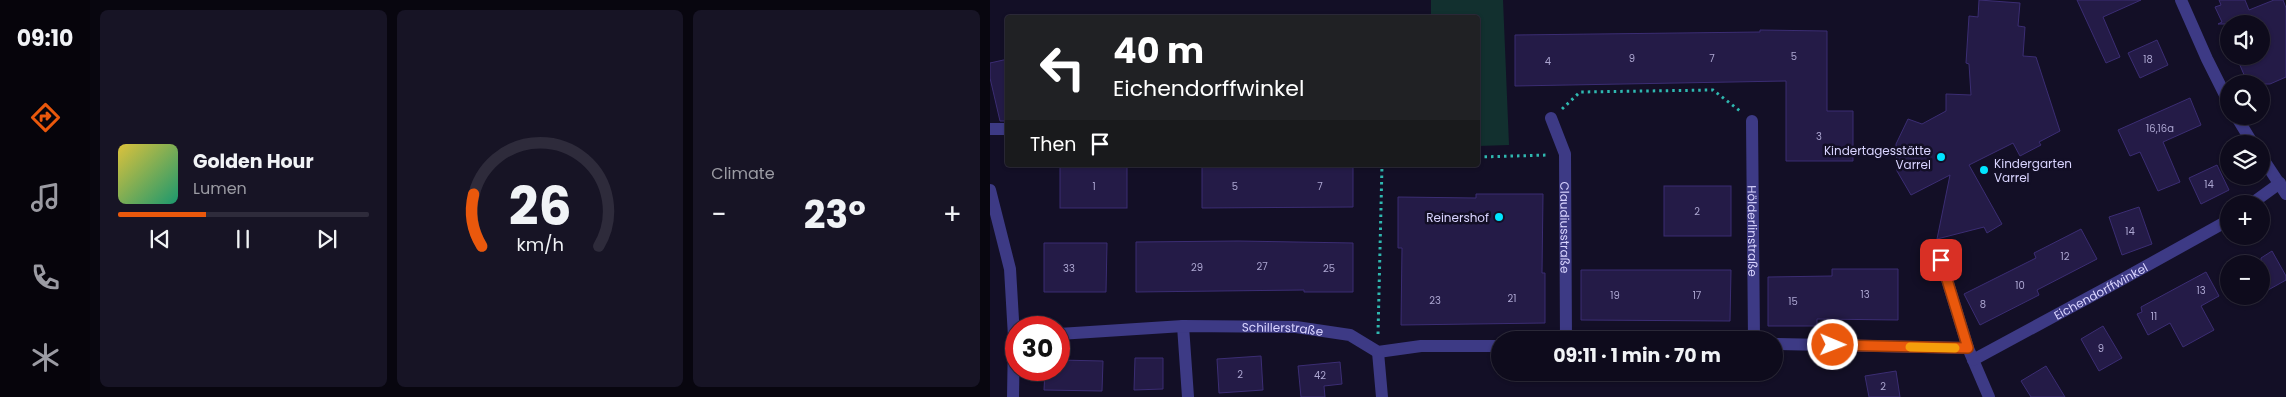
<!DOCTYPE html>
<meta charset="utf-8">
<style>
body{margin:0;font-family:Poppins,sans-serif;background:#171425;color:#f1f3f6;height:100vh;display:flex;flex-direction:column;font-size:19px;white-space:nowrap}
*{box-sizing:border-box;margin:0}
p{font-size:16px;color:#9b9ba3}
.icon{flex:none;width:28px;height:28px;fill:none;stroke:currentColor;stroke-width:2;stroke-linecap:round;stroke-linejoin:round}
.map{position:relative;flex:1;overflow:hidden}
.details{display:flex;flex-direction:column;gap:10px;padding:10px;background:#08060f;width:900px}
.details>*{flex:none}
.guide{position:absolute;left:15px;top:15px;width:475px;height:152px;border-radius:5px;box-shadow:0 1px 4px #0004,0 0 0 1px #2e2b3b;background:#202124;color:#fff;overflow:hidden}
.fabs{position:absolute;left:1230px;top:15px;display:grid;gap:10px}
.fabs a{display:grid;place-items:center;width:50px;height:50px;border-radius:50%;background:#0e0b1c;box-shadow:0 1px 4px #0004,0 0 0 1px #2e2b3b;font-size:25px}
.speed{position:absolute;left:15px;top:316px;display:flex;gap:10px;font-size:25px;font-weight:700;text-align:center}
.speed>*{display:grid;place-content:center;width:65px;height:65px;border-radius:50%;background:#0e0b1c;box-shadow:0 1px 4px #0004,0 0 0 1px #2e2b3b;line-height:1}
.speed .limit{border:8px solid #d22;background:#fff;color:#111}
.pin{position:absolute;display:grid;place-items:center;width:42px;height:42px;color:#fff;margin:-21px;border-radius:10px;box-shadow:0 2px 8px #0006}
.me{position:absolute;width:55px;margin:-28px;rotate:91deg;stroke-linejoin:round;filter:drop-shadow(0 0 4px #0008)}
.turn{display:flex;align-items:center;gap:18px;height:105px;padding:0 25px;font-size:22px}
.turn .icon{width:65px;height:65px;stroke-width:2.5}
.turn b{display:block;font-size:35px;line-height:42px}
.then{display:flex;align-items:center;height:48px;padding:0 25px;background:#0003;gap:10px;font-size:19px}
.big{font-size:38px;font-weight:700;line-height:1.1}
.details .tile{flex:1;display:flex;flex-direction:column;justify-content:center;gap:8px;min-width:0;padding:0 18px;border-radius:8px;background:#171425}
.details .dial{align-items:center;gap:0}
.dial svg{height:130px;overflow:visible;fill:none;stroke:#2e2b3b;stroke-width:7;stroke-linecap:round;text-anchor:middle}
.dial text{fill:#f1f3f6;stroke:none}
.song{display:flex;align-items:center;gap:15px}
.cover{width:60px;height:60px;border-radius:8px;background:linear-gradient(135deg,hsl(50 70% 55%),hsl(160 70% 35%))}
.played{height:5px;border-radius:2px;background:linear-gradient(90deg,#ea580c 35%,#2e2b3b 35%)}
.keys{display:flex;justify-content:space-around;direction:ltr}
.heat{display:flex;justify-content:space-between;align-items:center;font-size:28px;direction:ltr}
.details .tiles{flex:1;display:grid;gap:10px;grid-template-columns:repeat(3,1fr)}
.trip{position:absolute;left:501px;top:331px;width:292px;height:50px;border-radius:25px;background:#0e0b1c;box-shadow:0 1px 4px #0004,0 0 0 1px #2e2b3b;font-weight:700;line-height:50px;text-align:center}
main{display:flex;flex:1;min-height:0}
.menu{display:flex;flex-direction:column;width:90px;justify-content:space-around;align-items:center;background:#06040b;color:#9b9ba3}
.menu .icon{width:35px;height:35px}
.menu .active{color:#ea580c}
.menu b{font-size:22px;color:#f1f3f6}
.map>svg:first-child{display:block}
.green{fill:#12302f}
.building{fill:#241b47;stroke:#3b2d73}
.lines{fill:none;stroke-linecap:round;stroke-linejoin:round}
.path{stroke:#2fb8b0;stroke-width:3;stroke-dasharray:2.5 4;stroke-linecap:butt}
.minor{stroke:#3d3a85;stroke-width:12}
.tertiary{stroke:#3d3a85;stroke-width:12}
.route-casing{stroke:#983908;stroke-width:12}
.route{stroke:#ea580c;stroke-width:9}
.slow{stroke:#f59e0b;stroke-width:9}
.poi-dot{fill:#00e5ff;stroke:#130f26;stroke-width:2}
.labels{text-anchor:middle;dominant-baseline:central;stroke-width:5;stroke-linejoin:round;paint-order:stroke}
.number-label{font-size:10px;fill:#aca6d1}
.poi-label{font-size:12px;fill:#d9d4ff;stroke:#130f26;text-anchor:end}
.street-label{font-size:12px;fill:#d9d4ff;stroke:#130f26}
</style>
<main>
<nav class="menu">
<b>09:10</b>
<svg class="icon active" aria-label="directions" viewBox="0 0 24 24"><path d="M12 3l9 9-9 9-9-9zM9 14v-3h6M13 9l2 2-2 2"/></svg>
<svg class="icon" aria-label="music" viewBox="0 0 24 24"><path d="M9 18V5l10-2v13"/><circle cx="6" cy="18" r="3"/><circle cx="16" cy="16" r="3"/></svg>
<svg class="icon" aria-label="phone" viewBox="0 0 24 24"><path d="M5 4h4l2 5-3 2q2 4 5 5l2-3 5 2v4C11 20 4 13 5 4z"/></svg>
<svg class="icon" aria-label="climate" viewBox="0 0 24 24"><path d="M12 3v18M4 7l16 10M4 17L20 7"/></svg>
</nav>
<section class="details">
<div class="tiles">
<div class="tile">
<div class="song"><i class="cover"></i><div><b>Golden Hour</b><p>Lumen</p></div></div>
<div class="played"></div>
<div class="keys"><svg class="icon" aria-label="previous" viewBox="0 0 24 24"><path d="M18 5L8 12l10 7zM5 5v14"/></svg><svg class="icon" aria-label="pause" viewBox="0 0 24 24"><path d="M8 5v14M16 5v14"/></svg><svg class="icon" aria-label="next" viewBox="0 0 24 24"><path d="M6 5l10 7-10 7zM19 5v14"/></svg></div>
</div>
<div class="tile dial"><svg viewBox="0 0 100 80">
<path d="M14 69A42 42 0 1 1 86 69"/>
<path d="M14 69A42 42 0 0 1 9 37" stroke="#ea580c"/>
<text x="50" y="56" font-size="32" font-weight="700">26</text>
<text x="50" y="72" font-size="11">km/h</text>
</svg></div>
<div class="tile"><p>Climate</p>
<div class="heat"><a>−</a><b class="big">23°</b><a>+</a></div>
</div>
</div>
</section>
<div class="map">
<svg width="1296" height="397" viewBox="0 0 1296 397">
<rect width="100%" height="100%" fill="#130f26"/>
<path class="green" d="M441 0H513L519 145 488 146V18L441 17Z"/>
<g class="building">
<path d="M989 0 1030 3 1028 26 1035 27 1033 56 1046 57 1070 131 1049 142 1051 145 1030 156 1023 143 979 165 1012 224 997 233 994 227 947 239 960 175 921 195 907 171 906 144 918 119 932 124 956 111V94L981 95 979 64 976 63 979 16 988 17Z"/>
<path d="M1087 0H1151L1113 17 1130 57 1116 63Z"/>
<path d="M1229 0H1255L1259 10 1284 0H1293L1296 8V77L1280 84H1258L1246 56H1271V24H1228L1232 22 1225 7 1231 5Z"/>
<path d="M770 30 837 31V111H863V161H796V81L525 86V35L770 32Z"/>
<path d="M1167 40 1178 65 1150 78 1138 53Z"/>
<path d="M18 59V121H10L0 78V63Z"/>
<path d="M1200 98 1211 125 1173 142 1190 182 1168 191 1150 152 1140 156 1128 130Z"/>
<rect x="70" y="165" width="67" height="43"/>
<path d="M212 165H363V207L212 208Z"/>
<path d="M1227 165 1239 190 1211 204 1199 178Z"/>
<rect x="674" y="186" width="67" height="50"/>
<path d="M486 194H553L552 273H555V323L411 325 412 248H408V197L486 198Z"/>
<path d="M1149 207 1162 244 1132 255 1119 217Z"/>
<path d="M1091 229 1107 259 1047 290 1049 295 990 325 974 294 1046 258 1044 253Z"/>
<path d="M248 241 363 243V292H314V290L146 292V242Z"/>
<path d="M54 243H117L116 292H54Z"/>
<path d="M1282 251 1296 276V280L1271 294V258Z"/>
<path d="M842 269H908V320L827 319V326H778V277L842 276Z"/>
<path d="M591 270H741L740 321 591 320Z"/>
<path d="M1216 272 1229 296 1211 306 1224 330 1193 347 1180 323 1158 335 1147 314 1152 312 1151 307Z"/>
<path d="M1113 326 1132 358 1109 371 1091 339Z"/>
<path d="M271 356 273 390 229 393 227 359Z"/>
<path d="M145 358H173V389L144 390Z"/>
<path d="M69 360 113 361 112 391 54 390 55 370H69Z"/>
<path d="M350 362 352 384 334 386 335 397H311L308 366Z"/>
<path d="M1056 366 1075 397H1041L1031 381Z"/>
<path d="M906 371 910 397H879L875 376Z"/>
</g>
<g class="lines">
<g class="path">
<path d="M572 109 590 92 723 90 750 111"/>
<path d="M488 157 559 155"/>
<path d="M388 334 392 165"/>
</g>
<g class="minor">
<path d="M1191 0 1217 59 1239 103"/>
<path d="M1246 116 1263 144"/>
<path id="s1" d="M561 118 575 154 576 340"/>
<path id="s2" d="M762 121 764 340"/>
<path d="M0 129H18"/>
<path d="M1271 156 1296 194"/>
<path d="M1261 204 1290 183"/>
<path d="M951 260 978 348 999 397"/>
<path d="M193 326 198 397"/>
<path id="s3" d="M69 334 193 326 306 327 360 335 388 352 431 346H510"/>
<path d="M785 344 978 348"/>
<path d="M388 352 392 397"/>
<path id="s4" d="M983 360 1131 280 1239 220"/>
</g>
<path class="tertiary" d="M0 190 20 269 24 337 23 397"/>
</g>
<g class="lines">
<g class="route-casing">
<path id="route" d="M843 345 978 348 951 260"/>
</g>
<use href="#route" class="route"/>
<path class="slow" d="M920 347 965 348"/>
</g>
<g class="poi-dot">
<circle cx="951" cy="157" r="5"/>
<circle cx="994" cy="170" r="5"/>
<circle cx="509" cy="217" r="5"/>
</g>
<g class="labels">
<g class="number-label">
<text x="804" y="56">5</text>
<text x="642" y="58">9</text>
<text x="722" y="58">7</text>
<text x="1158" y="59">18</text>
<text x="558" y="61">4</text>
<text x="1170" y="128">16,16a</text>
<text x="829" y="136">3</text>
<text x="1219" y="184">14</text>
<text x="104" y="186">1</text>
<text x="245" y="186">5</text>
<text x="330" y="186">7</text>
<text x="707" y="211">2</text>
<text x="1140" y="231">14</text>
<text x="1075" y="256">12</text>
<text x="272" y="266">27</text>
<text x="207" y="267">29</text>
<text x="79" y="268">33</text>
<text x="339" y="268">25</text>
<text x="1030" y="285">10</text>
<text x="1211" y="290">13</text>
<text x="875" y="294">13</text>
<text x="625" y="295">19</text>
<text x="707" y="295">17</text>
<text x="522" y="298">21</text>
<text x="445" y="300">23</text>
<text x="803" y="301">15</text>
<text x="993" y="304">8</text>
<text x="1164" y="316">11</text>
<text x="1111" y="348">9</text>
<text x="250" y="374">2</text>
<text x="330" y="375">42</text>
<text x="893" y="386">2</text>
</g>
<g class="poi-label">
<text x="941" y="150">Kindertagesstätte<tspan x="941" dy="14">Varrel</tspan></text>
<text x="1004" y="163" text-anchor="start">Kindergarten<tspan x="1004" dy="14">Varrel</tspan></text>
<text x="499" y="217">Reinershof</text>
</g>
<g class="street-label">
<text stroke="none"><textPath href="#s1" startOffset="112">Claudiusstraße</textPath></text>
<text stroke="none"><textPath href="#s2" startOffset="110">Hölderlinstraße</textPath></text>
<text stroke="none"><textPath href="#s4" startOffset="145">Eichendorffwinkel</textPath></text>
<text stroke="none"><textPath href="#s3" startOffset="224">Schillerstraße</textPath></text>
</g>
</g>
</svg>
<div class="fabs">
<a><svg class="icon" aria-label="sound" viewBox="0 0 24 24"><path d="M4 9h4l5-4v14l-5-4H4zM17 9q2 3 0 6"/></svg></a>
<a><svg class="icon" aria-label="search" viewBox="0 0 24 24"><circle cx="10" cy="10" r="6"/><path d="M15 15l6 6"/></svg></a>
<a><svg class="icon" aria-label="layers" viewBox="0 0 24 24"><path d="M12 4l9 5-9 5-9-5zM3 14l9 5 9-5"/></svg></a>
<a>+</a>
<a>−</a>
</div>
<div class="speed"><div class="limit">30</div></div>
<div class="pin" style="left:951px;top:260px;background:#d93025"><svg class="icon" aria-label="arrive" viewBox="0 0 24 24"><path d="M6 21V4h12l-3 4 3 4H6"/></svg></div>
<svg class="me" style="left:843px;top:345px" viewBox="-20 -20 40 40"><circle r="17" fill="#ea580c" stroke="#fff" stroke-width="3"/><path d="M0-11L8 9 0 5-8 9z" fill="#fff"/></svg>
<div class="trip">09:11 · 1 min · 70 m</div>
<div class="guide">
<div class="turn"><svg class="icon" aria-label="left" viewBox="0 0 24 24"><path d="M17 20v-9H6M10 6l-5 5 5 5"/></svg><div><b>40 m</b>Eichendorffwinkel</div></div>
<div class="then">Then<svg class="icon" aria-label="arrive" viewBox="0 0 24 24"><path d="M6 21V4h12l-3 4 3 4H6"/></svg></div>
</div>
</div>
</main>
